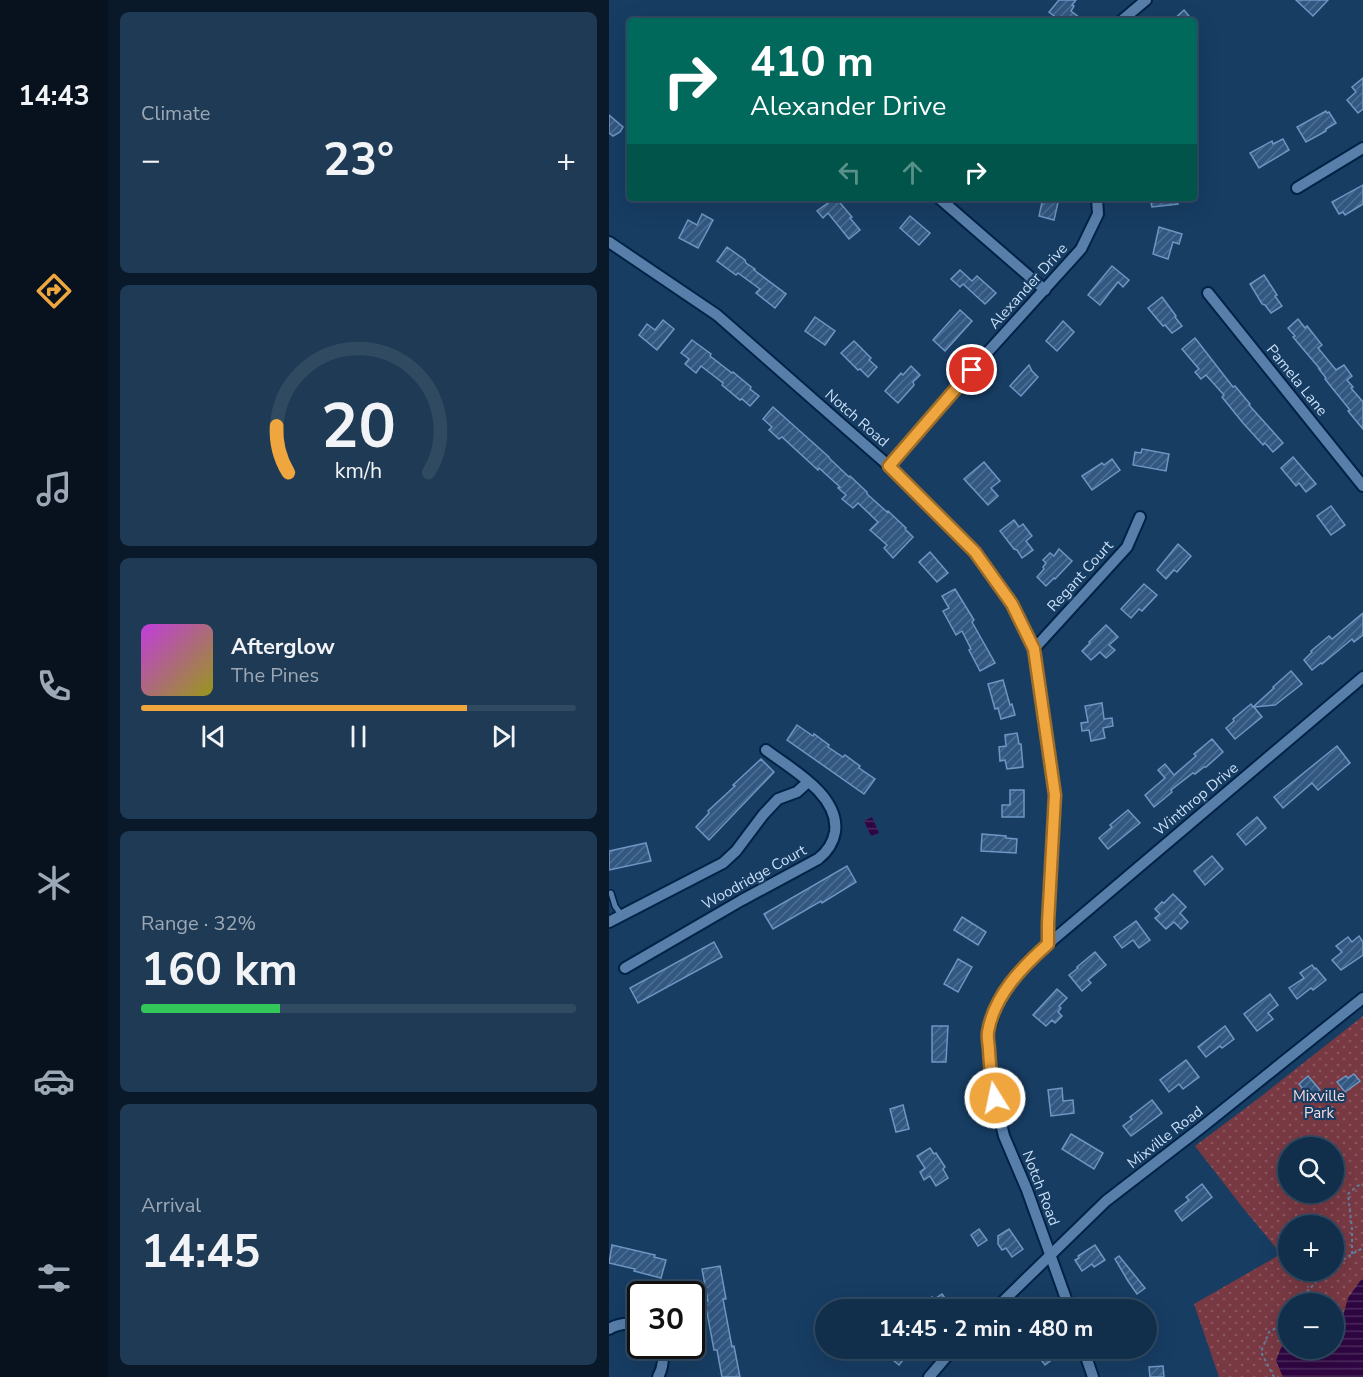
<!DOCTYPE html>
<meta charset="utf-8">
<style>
body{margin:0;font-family:"Nunito Sans",sans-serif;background:#1e3a54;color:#f1f3f6;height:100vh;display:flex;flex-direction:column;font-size:22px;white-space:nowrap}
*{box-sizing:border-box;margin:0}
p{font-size:20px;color:#9ca8b5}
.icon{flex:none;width:33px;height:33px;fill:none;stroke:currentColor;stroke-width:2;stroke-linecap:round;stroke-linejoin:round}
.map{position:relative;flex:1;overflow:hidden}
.drawer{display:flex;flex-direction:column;gap:12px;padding:12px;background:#091929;width:501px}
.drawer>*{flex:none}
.guide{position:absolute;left:18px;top:18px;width:570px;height:183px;border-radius:6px;box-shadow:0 6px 24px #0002,0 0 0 2px #304a62;background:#00695c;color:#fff;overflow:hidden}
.tools{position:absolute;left:669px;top:1137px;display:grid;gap:12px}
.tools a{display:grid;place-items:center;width:66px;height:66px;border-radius:50%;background:#112e4a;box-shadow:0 6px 24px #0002,0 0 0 2px #304a62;font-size:30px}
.speed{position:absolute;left:18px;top:1281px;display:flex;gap:12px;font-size:30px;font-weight:700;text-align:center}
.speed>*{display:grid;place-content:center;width:78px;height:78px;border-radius:50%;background:#112e4a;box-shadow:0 6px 24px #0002,0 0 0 2px #304a62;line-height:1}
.speed .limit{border:3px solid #111;border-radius:9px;background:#fff;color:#111}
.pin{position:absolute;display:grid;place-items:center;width:51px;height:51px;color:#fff;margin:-26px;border:3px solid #fff;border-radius:50%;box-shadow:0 2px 6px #0007}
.me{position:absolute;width:66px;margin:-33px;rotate:350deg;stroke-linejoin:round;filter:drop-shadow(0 0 4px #0008)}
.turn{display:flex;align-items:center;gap:21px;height:126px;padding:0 24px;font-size:27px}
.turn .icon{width:78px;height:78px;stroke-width:2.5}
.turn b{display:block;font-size:42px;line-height:51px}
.lanes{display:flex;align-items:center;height:57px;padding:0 24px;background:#0003;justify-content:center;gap:30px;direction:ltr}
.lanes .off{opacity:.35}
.big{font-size:45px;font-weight:700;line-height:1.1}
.drawer .card{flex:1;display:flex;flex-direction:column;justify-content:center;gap:9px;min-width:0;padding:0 21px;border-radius:9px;background:#1e3a54}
.drawer .dial{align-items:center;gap:0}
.dial svg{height:156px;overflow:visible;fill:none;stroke:#304a62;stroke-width:7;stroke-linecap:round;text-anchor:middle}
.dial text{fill:#f1f3f6;stroke:none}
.song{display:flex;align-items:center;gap:18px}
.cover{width:72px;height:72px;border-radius:9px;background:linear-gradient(135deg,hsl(290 70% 55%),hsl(60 70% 35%))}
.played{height:6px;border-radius:3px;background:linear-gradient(90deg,#f0a63e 75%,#304a62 75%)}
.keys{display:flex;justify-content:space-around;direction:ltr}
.heat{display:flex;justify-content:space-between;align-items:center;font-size:33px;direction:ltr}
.charge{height:9px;border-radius:4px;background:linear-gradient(90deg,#34c759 32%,#304a62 0)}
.trip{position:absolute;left:206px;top:1299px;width:342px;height:60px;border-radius:30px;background:#112e4a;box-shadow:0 6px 24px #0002,0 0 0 2px #304a62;font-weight:700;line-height:60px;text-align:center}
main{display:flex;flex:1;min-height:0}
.menu{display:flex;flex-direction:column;width:108px;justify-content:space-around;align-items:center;background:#07121e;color:#9ca8b5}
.menu .icon{width:42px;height:42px}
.menu .active{color:#f0a63e}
.menu b{font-size:27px;color:#f1f3f6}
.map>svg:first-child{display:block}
.park{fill:url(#park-dots);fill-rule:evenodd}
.water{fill:url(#water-rules)}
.building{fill:url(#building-hatch);stroke:#6e96c2;stroke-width:1.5}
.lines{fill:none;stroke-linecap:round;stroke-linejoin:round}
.lane-casing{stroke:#002246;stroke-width:8}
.street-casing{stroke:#002246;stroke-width:14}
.path{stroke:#607f9f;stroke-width:2;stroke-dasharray:3 3;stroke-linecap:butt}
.lane{stroke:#587faa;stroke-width:5}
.street{stroke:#587faa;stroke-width:10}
.route-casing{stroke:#9c6c28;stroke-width:15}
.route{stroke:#f0a63e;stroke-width:10}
.labels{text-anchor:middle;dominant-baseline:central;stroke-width:4.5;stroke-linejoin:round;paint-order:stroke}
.street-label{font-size:15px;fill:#cadff7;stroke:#173d63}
.park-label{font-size:15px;fill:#f6d9dc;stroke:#173d63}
</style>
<main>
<nav class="menu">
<b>14:43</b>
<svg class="icon active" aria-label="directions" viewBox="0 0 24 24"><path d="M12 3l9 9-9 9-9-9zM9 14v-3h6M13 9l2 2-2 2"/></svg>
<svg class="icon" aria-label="music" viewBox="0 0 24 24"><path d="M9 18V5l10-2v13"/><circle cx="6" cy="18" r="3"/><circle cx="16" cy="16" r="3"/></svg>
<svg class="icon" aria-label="phone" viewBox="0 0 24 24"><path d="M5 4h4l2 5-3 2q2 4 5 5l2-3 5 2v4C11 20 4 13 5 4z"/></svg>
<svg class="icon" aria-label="climate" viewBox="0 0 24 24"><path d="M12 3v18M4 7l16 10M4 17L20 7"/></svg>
<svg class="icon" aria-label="car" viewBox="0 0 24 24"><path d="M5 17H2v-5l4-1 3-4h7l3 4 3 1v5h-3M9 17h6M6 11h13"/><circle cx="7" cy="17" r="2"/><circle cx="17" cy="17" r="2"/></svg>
<svg class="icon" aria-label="filters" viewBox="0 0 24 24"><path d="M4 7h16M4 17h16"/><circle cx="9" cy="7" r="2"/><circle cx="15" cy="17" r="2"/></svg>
</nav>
<section class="drawer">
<div class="card"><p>Climate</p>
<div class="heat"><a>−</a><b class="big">23°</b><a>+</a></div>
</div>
<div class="card dial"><svg viewBox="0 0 100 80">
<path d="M14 69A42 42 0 1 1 86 69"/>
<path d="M14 69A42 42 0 0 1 8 45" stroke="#f0a63e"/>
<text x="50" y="56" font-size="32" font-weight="700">20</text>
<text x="50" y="72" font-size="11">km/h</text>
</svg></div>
<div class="card">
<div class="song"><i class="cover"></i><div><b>Afterglow</b><p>The Pines</p></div></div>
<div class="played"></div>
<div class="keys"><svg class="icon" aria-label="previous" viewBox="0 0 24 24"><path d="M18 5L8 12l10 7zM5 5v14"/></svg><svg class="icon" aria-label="pause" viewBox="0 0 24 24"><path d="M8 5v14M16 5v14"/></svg><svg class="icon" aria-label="next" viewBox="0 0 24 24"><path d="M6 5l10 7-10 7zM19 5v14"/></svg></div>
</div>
<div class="card"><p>Range · 32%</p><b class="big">160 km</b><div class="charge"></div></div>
<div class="card"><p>Arrival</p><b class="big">14:45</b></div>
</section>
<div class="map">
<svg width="754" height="1377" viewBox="0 0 754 1377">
<defs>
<pattern id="park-dots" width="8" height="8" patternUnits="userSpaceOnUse" patternTransform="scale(1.5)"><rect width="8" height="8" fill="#783943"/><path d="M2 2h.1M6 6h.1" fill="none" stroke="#8a555f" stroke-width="1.8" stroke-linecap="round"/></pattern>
<pattern id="water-rules" width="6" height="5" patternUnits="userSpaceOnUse" patternTransform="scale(1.5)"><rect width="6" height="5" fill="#2f0642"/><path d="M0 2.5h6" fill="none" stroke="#4c2a5e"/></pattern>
<pattern id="building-hatch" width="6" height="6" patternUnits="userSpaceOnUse" patternTransform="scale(1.5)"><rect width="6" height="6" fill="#325780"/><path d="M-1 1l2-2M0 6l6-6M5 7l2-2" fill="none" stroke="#4e6f93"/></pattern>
</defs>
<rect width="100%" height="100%" fill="#173d63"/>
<path class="park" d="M754 1016V1377H610L585 1304 672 1254 634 1208 586 1146 650 1098ZM680 1148H724V1192H680ZM680 1226H724V1270H680ZM680 1304H724V1348H680Z"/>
<g class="water">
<path d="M263 817 270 833 262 836 255 821Z"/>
<path d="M754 1279V1377H674L667 1361C670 1353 672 1344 679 1340L680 1348H724L725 1330 732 1323 739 1298 751 1281Z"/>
</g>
<g class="building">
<path d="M450 0H467L463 5 465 6 462 11 475 21H452L440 12Z"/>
<path d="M687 0H719L704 16Z"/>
<path d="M575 10 584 21H563Z"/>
<path d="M754 78V109L749 113 738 100 747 92 743 87Z"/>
<path d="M717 111 718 113 720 112 727 123 717 129V131L697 142 688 127Z"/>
<path d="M0 115 14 127 11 132 4 136 0 133Z"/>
<path d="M674 139 680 150 650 168 641 153 663 141 664 144Z"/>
<path d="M754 185V204L736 215 734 212 730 214 723 202Z"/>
<path d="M226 198H227L243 217 241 218 251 230 240 239 219 213 214 218 208 211Z"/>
<path d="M434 198H450L445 220 430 216Z"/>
<path d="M541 198H568L569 204 543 207Z"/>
<path d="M93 214 104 220 89 248 70 238 79 220 88 225Z"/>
<path d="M301 216 321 233 310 245 291 228Z"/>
<path d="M550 227 573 234 570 244 564 242 559 259 544 254Z"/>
<path d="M118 247 136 260 137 263 146 269 145 270 177 294 166 308 147 293 151 289 129 273 127 275 108 261Z"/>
<path d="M503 266 520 280 514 287 509 282 491 305 479 295Z"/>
<path d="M351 270 363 281 368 276 387 293 376 304 354 284 351 287 342 279Z"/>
<path d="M655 275 668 295 666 296 673 306 662 313 656 305 653 304 641 284Z"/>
<path d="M553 297 567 316 566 317 573 326 563 333 556 325 554 326 539 308Z"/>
<path d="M351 310 363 321 336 351 324 340Z"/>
<path d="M206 317 226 331 216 345 196 331Z"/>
<path d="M689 319 696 328 698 326 713 345 709 348 727 370 735 365 743 376 738 380 744 387 742 388 754 402V429L739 411 741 410 716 379 717 378 710 369H711L684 337 686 336 679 328Z"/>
<path d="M54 320 65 329 48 350 30 335 38 324 46 330Z"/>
<path d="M454 321 465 332 448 351 437 341Z"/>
<path d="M586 338 617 378 624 387 626 386 641 404 640 405 674 443 664 452 656 443 654 445 634 423 613 397 615 395 597 375 592 379 586 372 590 369 573 349Z"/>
<path d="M83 340 102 354 101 356 123 373 124 372 142 387 141 389 150 396 141 406 133 399 131 400 113 385 114 383 92 366 87 373 76 364 80 359 72 353Z"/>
<path d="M245 341 262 358 260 360 268 367 259 377 251 369 249 370 232 353Z"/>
<path d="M420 365 423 371 429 377 412 396 401 386Z"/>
<path d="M302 366 311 375 304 382 305 385 289 403 276 391 292 373 294 375Z"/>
<path d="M164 407 220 457V458L240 477 241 476 258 492V494L278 512 279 511 297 528 296 529 304 537 284 558 275 548 278 545 261 530 269 522 249 503 244 508 233 499 237 495 229 488 231 487 210 468 209 470 173 437 170 439 160 430 163 427 154 419Z"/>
<path d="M533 449 560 454 557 471 524 465 526 452 532 453Z"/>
<path d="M684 457 707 484 697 492 690 483 687 486 672 468Z"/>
<path d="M503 459 511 470 483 490 473 476 493 463 495 465Z"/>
<path d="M375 462 391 481 382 488 389 496 379 505 355 479Z"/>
<path d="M722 506 736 525 722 535 708 516Z"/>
<path d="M405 520 410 527 414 524 423 536 417 541 424 550 413 558 408 550 405 549 391 531Z"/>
<path d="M569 544 582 556 568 572 565 570 557 579 548 570Z"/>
<path d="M450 549 463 561 446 579 445 578 437 586 428 577 435 569 434 567 437 563 434 560 441 553 445 556Z"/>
<path d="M321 552 339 573 328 582 310 562Z"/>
<path d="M535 584 548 595 533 611 530 609 522 618 512 609Z"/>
<path d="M346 589 365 620 363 622 386 663 371 671 360 650 362 649 353 631 347 635 334 611 340 608 333 596Z"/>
<path d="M754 613V635L745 642 743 639 713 664 712 663 703 670 695 660 703 652 702 651 720 636 723 639Z"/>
<path d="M497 625 509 637 500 645 506 650 497 658 491 652 482 660 473 651 481 643 480 642Z"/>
<path d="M682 671 693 684 666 705 645 707 653 717 626 739 617 728 625 721 624 719 642 704 644 707 665 688 664 687Z"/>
<path d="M394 680 401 705 403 704 406 715 392 719 389 708 386 709 379 684Z"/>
<path d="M493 703 495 719 503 718 504 726 494 728 496 738 482 741 480 730 473 731 472 723 479 722 476 706Z"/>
<path d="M188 725 204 736 205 734 220 745 219 747 234 757 236 755 251 766 250 768 266 779 255 794 178 740Z"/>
<path d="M408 733 410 744H412L414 767 398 769 396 760 391 761 390 747 397 746 396 735Z"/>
<path d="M603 739 614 752 597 767H595L586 774 584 773 562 790 563 792 545 807 536 795 556 778 549 770 556 764 565 775 587 756 585 754Z"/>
<path d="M728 746 741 763 709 790 703 783 674 808 665 797Z"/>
<path d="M152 759 165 772 100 840 87 827 100 813 99 811 126 786 124 785Z"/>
<path d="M401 790H415V817H393V805H401Z"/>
<path d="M519 810 531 823 499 849 490 838 503 827 501 825Z"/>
<path d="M648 817 657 828 637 845 628 834Z"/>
<path d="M373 834 397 836V838L408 839 407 853 372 851Z"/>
<path d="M37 843 42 861 0 870V851Z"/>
<path d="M603 856 614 869 596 885 585 871Z"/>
<path d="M238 866 247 882 213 903 212 901 164 929 155 914Z"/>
<path d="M564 894 577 907 571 913 579 922 572 929 565 922 557 929 546 918 551 914 546 909 553 902 555 903Z"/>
<path d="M353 917 377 932 369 945 345 930Z"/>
<path d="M527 921 541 940 530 948 524 940 513 948 505 937Z"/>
<path d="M750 936 754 942V955L732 970 723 960 733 952 727 946 739 937 743 942Z"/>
<path d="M105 942 113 957 29 1003 21 988Z"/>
<path d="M486 952 497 965 479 980 482 983 473 991 460 975 469 968 468 967Z"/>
<path d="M349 959 363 967 349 992 335 984Z"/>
<path d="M703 965 706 969 707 968 717 980 704 990 702 988 688 999 680 988 695 978 691 973Z"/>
<path d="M448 989 458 998 450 1006 452 1008 449 1012 453 1016 446 1023 443 1020 437 1026 424 1015Z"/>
<path d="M661 994 669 1005 659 1013 664 1019 648 1031 635 1014Z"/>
<path d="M323 1026H339L337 1062H323Z"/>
<path d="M616 1026 625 1039 613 1048 611 1046 597 1057 589 1047Z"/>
<path d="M577 1060 590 1077 574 1089 570 1084 560 1092 551 1080Z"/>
<path d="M745 1074 751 1081 736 1092 728 1082 737 1076 739 1078Z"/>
<path d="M699 1076 711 1090 701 1098 690 1084Z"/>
<path d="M453 1088 454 1101 464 1100 465 1113 442 1116 439 1090Z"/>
<path d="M543 1100 553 1113 522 1136 514 1126 523 1119 521 1117Z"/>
<path d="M294 1105 300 1129 287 1132 281 1109Z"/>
<path d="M462 1134 494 1153 485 1169 453 1149Z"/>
<path d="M321 1148 325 1154 327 1153 336 1167 334 1169 339 1178 327 1186 321 1176 315 1180 311 1172 316 1168 308 1156Z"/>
<path d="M593 1184 603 1197 573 1221 566 1211 580 1200 577 1197Z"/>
<path d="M370 1229 378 1240 369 1246 362 1235Z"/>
<path d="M400 1229 414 1249 403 1257 397 1248 393 1250 389 1244V1236Z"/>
<path d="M3 1245 46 1255 45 1257 57 1260 52 1278 25 1271 26 1269 0 1263Z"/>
<path d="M486 1245 496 1260 485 1267 483 1264 473 1271 466 1260 470 1258 469 1256Z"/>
<path d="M510 1256 536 1288 528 1294 519 1281 506 1259Z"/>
<path d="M111 1266 117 1299H114L123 1347 125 1346 131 1377H113L108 1350H105L96 1302 99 1301 93 1269Z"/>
<path d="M333 1294 341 1305 335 1310H311L317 1305 315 1303 323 1297 324 1300Z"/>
<path d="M283 1348H304L290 1365 278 1355Z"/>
<path d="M438 1349 445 1358 436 1365 429 1356Z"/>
<path d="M554 1366 555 1377H541L540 1367Z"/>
</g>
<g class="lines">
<g class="lane-casing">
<path id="lane" d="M2 893 6 906 13 916"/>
</g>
<g class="street-casing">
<g id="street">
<path d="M512 21 537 0"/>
<path d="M688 188 754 148"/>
<path d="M330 198 436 290"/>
<path d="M0 242 108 315 280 466 366 552 403 604 425 649 446 795 439 923V944L423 958 406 976 389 1001 379 1033 381 1079 395 1136 418 1190 461 1310"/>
<path d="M599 293 754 486"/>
<path d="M280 466 377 354 472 249 489 214 488 198"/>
<path d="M425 649 518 547 531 517"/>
<path d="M0 922 114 863 127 851 154 815 169 799 188 792 199 782"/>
<path d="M439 944 754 677"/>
<path d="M16 968 133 900 209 859C218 852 224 844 226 832 231 795 182 769 157 750"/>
<path d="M385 1310 497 1201 593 1127 754 998"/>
<path d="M0 1329C10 1323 20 1322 32 1326"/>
<path d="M474 1348 484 1377"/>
<path d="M49 1377C55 1366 55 1357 52 1346"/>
<path d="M320 1377 345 1348"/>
</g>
</g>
<g class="path">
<path d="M743 1254V1229L739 1194 748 1186 754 1184"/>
<path d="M724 1266 743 1254 754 1248"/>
<path d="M697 1304 698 1292 714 1274 719 1270"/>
<path d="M665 1377 652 1352 660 1332 680 1320"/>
</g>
<use href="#lane" class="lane"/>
<use href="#street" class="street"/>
</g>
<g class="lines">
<g class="route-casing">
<path id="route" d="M363 370 280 466 366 552 403 604 425 649 446 795 439 923V944C412 968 385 996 379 1032 378 1038 380 1045 380 1051 381 1067 382 1082 386 1098"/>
</g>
<use href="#route" class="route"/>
</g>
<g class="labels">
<g class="street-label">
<text transform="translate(419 286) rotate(-48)">Alexander Drive</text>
<text transform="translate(688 380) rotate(51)">Pamela Lane</text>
<text transform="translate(248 418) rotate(41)">Notch Road</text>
<text transform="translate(471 576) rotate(-48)">Regant Court</text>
<text transform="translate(587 799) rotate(-40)">Winthrop Drive</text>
<text transform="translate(145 877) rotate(-29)">Woodridge Court</text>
<text transform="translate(556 1137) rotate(-38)">Mixville Road</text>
<text transform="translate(432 1188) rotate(69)">Notch Road</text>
</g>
<g class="park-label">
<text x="710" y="1096">Mixville<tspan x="710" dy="17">Park</tspan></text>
</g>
</g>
</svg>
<div class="tools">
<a><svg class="icon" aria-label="search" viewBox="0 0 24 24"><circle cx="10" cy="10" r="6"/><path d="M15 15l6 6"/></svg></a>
<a>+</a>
<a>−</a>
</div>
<div class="speed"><div class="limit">30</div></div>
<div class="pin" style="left:363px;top:370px;background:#d93025"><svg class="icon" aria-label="arrive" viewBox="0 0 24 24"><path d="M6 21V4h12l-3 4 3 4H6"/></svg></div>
<svg class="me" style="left:386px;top:1098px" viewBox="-20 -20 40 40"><circle r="17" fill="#f0a63e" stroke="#fff" stroke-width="3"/><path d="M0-11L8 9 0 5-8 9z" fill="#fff"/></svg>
<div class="trip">14:45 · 2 min · 480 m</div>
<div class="guide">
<div class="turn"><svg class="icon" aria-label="right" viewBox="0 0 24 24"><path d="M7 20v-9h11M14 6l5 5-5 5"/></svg><div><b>410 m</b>Alexander Drive</div></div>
<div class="lanes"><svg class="icon off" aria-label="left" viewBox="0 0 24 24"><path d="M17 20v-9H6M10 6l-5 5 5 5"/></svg><svg class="icon off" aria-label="ahead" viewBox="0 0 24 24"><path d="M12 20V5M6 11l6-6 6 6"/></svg><svg class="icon" aria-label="right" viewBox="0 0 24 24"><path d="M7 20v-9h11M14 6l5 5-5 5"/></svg></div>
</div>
</div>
</main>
